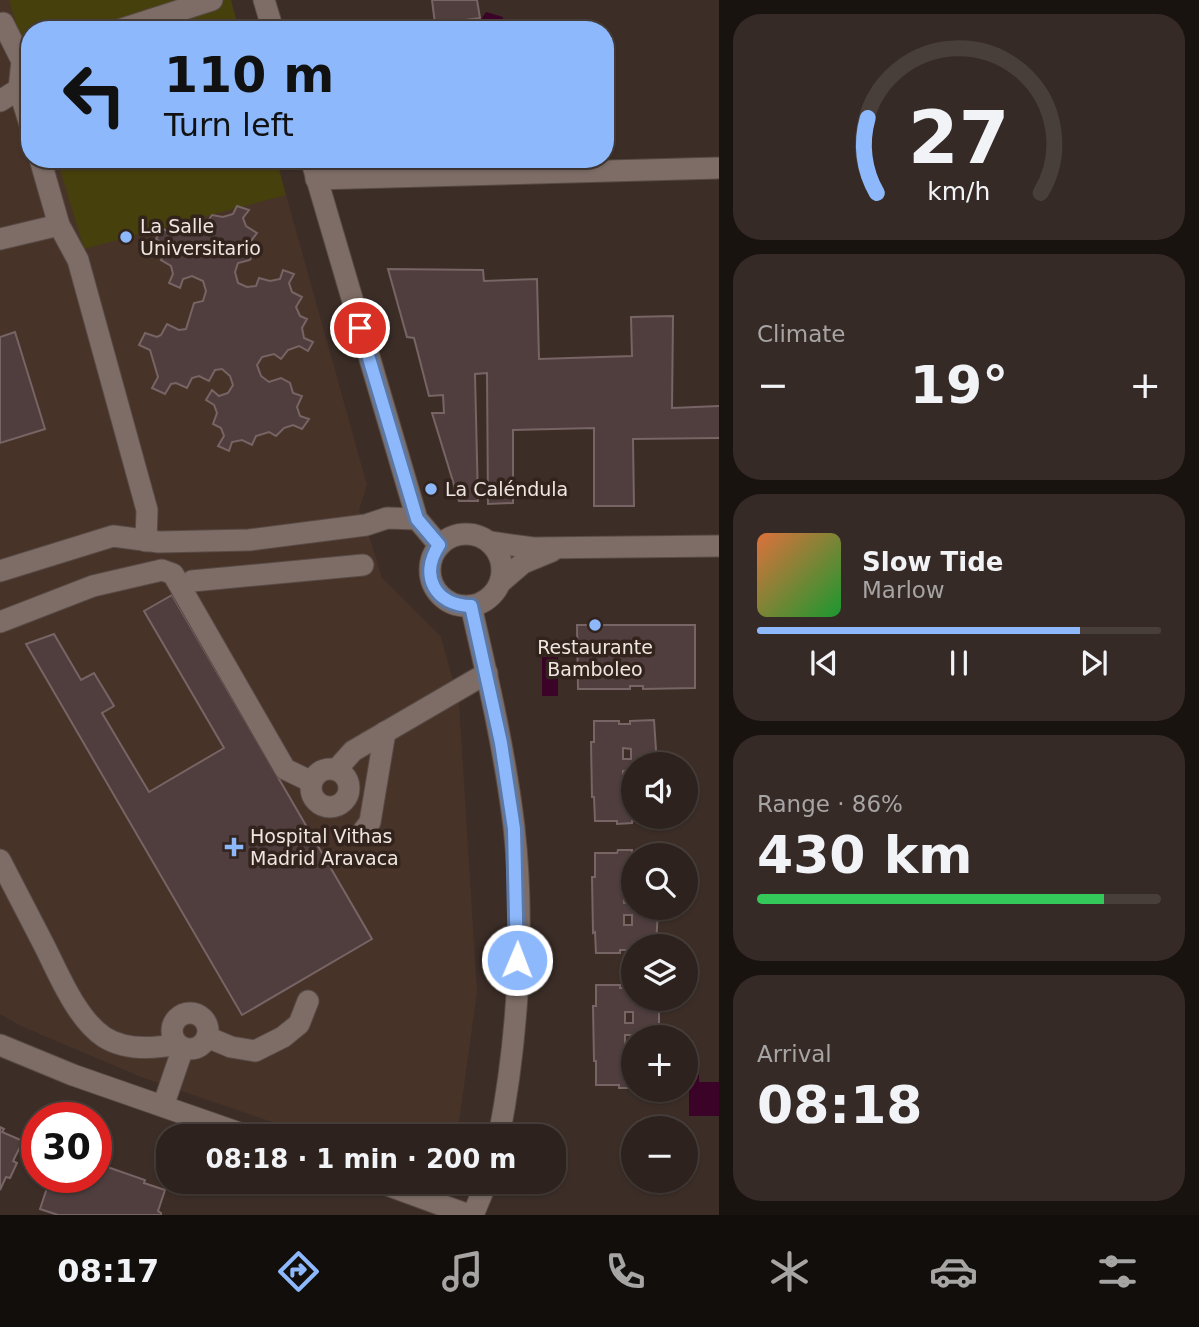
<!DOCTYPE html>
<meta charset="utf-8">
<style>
body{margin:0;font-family:"DejaVu Sans",sans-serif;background:#352a26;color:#f1f3f6;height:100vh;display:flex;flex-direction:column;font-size:26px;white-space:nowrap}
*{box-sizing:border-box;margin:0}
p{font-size:23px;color:#a7a4a4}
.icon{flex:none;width:38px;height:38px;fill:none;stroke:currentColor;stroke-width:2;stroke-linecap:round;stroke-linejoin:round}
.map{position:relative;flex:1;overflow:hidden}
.details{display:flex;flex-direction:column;gap:14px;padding:14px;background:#191310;width:480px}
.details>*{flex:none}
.hud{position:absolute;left:21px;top:21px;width:593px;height:147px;border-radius:28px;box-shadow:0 2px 5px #0004,0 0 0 2px #483f3b;background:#8db9fc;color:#111;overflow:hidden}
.tools{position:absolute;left:621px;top:752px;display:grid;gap:14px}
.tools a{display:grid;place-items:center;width:77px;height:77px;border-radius:50%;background:#2d221d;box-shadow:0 2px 5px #0004,0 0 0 2px #483f3b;font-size:35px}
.speed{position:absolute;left:21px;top:1102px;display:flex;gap:14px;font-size:35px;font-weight:700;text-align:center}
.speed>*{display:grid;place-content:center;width:91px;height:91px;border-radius:50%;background:#2d221d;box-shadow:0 2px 5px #0004,0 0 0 2px #483f3b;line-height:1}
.speed .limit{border:10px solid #d22;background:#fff;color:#111}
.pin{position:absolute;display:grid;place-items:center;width:60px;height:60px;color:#fff;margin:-30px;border:4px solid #fff;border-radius:50%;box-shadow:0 2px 7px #0007}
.me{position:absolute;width:77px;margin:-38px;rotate:1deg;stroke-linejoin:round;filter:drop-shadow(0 0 5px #0008)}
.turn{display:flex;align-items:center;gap:24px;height:147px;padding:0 28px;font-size:32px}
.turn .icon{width:91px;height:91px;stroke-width:2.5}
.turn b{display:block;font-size:49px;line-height:60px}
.big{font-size:52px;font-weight:600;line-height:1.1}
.details .tile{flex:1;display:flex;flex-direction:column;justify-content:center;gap:10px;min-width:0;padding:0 24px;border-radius:28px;background:#352a26}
.details .dial{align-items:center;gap:0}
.dial svg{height:182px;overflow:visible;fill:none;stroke:#483f3b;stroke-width:7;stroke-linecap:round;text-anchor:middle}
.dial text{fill:#f1f3f6;stroke:none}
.song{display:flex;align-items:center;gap:21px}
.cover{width:84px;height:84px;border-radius:10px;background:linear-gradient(135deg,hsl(20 70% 55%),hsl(130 70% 35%))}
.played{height:7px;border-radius:4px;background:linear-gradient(90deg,#8db9fc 80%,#483f3b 80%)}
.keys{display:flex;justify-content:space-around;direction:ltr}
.heat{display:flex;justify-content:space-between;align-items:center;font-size:38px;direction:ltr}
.charge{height:10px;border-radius:5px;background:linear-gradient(90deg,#34c759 86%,#483f3b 0)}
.trip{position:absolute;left:156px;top:1124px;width:410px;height:70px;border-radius:28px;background:#2d221d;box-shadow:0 2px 5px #0004,0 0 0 2px #483f3b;font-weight:600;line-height:70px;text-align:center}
.dock{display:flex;height:112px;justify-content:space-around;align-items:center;background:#120e0c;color:#a7a4a4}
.dock .icon{width:49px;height:49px}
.dock .current{color:#8db9fc}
.dock b{font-size:32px;color:#f1f3f6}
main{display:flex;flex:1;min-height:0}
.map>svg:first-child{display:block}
.built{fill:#483329}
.green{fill:#45400c}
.water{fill:#3c0328}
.building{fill:#503e3f;stroke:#776464;stroke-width:2;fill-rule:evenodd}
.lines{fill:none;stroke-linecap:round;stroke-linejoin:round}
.minor-casing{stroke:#584b46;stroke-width:23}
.minor{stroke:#7e6d66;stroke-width:21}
.route-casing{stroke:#5c78a4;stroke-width:18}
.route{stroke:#8db9fc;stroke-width:12}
.poi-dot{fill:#8db9fc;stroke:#32231d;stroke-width:2.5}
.labels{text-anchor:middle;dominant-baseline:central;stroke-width:7;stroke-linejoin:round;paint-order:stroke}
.poi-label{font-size:19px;fill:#efe6e1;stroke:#32231d;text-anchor:start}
</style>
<main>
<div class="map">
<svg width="720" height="1215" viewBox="0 0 720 1215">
<rect width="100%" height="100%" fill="#3c2d27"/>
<path class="built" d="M0 0H231L239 30H30V159H276L367 485 359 510 366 525 382 578 441 637 459 703 477 992 457 1136H313L141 1077 21 1026 0 1014Z"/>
<g class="green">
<path d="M9 0H231L239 30H30V70Z"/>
<path d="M57 159H276L286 195 84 249Z"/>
</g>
<g class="water">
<path d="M486 12 503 17 501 27 503 30H484L480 21Z"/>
<rect x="542" y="657" width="16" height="39"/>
<path d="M689 1075H699V1082H719V1116H689Z"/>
</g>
<g class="building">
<path d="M432 0H477L480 18 435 24Z"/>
<path d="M425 20 427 30 360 29Z"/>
<path d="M237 206 249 210 243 218 246 226 257 233 251 241 255 251 250 260 238 263 235 272 238 283 247 287 256 286 259 278 270 281 280 279 283 270 294 274 289 283 292 292 302 297 296 307 300 316 307 319 302 328 304 338 313 342 308 351 299 346 288 350 281 359 274 354 262 357 257 365 261 376 269 382 281 378 290 383 293 393 302 396 297 407 300 416 309 419 302 429 293 425 284 428 276 436 269 432 256 436 252 445 242 440 232 442 229 451 218 446 224 436 221 428 213 424 217 413 214 405 206 400 212 390 219 396 228 393 233 385 230 376 222 369 215 370 209 381 199 376 192 378 187 388 176 383 171 384 165 394 152 388 158 377 150 350 139 345 145 333 157 337 161 335 167 324 179 330 186 329 194 303 203 301 206 291 203 281 192 276 183 279 180 288 169 283 173 274 171 266 161 260 165 252 164 244 156 239 162 228 170 233 179 229 184 220 197 226 207 222 212 215 223 217 233 214Z"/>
<path d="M388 269 483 270 484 281 537 279 539 359 632 356 631 317 673 316 672 408 720 406V438L633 439 634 506H594V428L513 430V503L488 504 487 373 475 374 478 501H459L432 413H444L443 395 429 396 414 338 407 337Z"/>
<path d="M15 332 45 429 0 443V337Z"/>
<path d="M172 595 372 939 242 1015 26 644 54 634 81 680 94 673 114 706 102 713 149 792 224 748 144 611Z"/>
<path d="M577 625H695V688L643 689V686H630V689H578Z"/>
<path d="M654 720 657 765H634V817H655V821H632V823L617 824V821H595L594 797H592L591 742H594V721H619V724H630V721ZM623 748 631 749V759H623ZM631 770V781L623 782V771Z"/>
<path d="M618 850H632V853H655V856H634V908H658L656 947H634V953H631V950H620V953H596L595 932 593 933 592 877H595V853H617ZM624 892H632V903H624ZM624 915H632V925H624Z"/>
<path d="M596 985H620V988H632L634 985V999H656V1005H659V1038H634V1088H619V1085H596V1061H594L593 1006H596ZM625 1012H633V1023H625ZM625 1035H633V1045H625Z"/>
<path d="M0 1127 4 1129 2 1132 23 1141 13 1161 17 1163 10 1178 6 1177 0 1190Z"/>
<path d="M96 1163 145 1180 144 1183 165 1190 158 1211 161 1213V1215H58L40 1209 47 1188 44 1187 47 1178H96Z"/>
</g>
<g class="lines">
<g class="minor-casing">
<g id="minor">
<path d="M264 0 273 30"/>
<path d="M119 30 212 0"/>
<path d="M19 89 30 125"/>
<path d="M0 101 19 89 22 61 3 23"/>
<path d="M40 159 59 225 78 260 147 510 146 541"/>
<path d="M311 159 417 519 439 545"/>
<path d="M316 179 720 168"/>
<path d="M0 239 59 225"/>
<circle cx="466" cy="570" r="36"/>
<path d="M490 542 533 548 720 546"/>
<path d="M0 571 113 536 159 542 249 540 366 525 387 518 417 519"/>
<path d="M501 582 523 563 552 551"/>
<path d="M182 588 192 581 363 565"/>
<path d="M471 606C488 679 505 752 514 827 525 924 518 1039 499 1136"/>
<path d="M0 622 93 586 162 570 173 574 285 769 312 782"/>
<circle cx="330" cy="788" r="19"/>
<path d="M336 770 353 751 487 673"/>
<path d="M361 834 370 822 385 732"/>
<path d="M0 860C15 889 30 918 45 947 59 975 77 1019 104 1037 126 1051 153 1049 177 1044"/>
<circle cx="190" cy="1031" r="18"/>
<path d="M207 1037 231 1047 255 1051 283 1037 299 1024 308 1001"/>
<path d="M0 1045 73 1075 248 1136"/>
<path d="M163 1106 183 1048"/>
<path d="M376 1181 469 1215"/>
<path d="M473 1215 487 1181"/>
</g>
</g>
<use href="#minor" class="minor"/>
</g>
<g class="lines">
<g class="route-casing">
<path id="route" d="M360 328 417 519 439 545C419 576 435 605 471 606L501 743 514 829 517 960"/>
</g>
<use href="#route" class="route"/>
</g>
<g class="poi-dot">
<circle cx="126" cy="237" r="7"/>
<circle cx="431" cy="489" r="7"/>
<circle cx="595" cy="625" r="7"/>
<path d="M230.5 836.5h7v7h7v7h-7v7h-7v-7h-7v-7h7z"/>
</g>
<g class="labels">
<g class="poi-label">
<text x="140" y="226">La Salle<tspan x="140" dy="22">Universitario</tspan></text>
<text x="445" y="489">La Caléndula</text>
<text x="595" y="647" text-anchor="middle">Restaurante<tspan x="595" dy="22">Bamboleo</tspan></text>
<text x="250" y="836">Hospital Vithas<tspan x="250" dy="22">Madrid Aravaca</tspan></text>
</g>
</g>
</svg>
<div class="tools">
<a><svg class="icon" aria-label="sound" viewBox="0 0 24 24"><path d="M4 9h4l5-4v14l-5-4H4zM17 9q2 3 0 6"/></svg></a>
<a><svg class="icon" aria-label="search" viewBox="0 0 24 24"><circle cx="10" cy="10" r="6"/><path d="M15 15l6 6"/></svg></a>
<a><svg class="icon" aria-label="layers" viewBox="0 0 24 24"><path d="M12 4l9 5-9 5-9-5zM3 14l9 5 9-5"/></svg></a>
<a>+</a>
<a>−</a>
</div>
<div class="speed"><div class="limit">30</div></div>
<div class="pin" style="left:360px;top:328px;background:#d93025"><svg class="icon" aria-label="arrive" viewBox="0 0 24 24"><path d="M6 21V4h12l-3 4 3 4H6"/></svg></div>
<svg class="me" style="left:517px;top:960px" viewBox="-20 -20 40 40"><circle r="17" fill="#8db9fc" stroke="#fff" stroke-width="3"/><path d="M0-11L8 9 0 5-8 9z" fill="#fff"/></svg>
<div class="trip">08:18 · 1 min · 200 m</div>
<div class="hud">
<div class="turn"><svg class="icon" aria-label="left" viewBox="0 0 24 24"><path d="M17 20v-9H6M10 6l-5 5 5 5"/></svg><div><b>110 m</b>Turn left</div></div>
</div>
</div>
<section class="details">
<div class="tile dial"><svg viewBox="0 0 100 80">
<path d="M14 69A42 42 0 1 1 86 69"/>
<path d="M14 69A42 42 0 0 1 10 36" stroke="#8db9fc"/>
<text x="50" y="56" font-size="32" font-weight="700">27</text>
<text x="50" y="72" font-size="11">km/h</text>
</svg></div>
<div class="tile"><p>Climate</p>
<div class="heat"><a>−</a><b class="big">19°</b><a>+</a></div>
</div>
<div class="tile">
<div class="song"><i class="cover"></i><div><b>Slow Tide</b><p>Marlow</p></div></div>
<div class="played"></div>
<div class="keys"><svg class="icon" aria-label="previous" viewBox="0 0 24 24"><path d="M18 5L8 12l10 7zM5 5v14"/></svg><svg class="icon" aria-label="pause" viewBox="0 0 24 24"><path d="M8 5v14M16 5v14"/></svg><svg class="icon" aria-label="next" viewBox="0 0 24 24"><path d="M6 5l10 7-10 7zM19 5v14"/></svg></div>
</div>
<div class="tile"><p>Range · 86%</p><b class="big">430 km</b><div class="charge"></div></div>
<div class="tile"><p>Arrival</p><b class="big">08:18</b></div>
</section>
</main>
<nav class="dock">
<b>08:17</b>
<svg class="icon current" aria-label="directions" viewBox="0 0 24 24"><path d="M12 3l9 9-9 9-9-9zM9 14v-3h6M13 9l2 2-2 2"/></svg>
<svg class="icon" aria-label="music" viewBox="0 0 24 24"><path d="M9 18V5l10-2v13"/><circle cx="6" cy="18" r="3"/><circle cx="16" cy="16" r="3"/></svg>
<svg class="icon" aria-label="phone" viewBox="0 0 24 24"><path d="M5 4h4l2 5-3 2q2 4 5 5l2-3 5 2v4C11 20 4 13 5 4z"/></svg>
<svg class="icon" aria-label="climate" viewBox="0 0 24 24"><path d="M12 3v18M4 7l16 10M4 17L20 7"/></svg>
<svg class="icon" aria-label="car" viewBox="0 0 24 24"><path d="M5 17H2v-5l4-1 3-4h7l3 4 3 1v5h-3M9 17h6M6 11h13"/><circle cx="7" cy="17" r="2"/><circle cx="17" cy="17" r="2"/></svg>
<svg class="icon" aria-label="filters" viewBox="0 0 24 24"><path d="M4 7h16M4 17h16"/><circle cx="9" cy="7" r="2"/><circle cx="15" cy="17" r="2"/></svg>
</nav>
